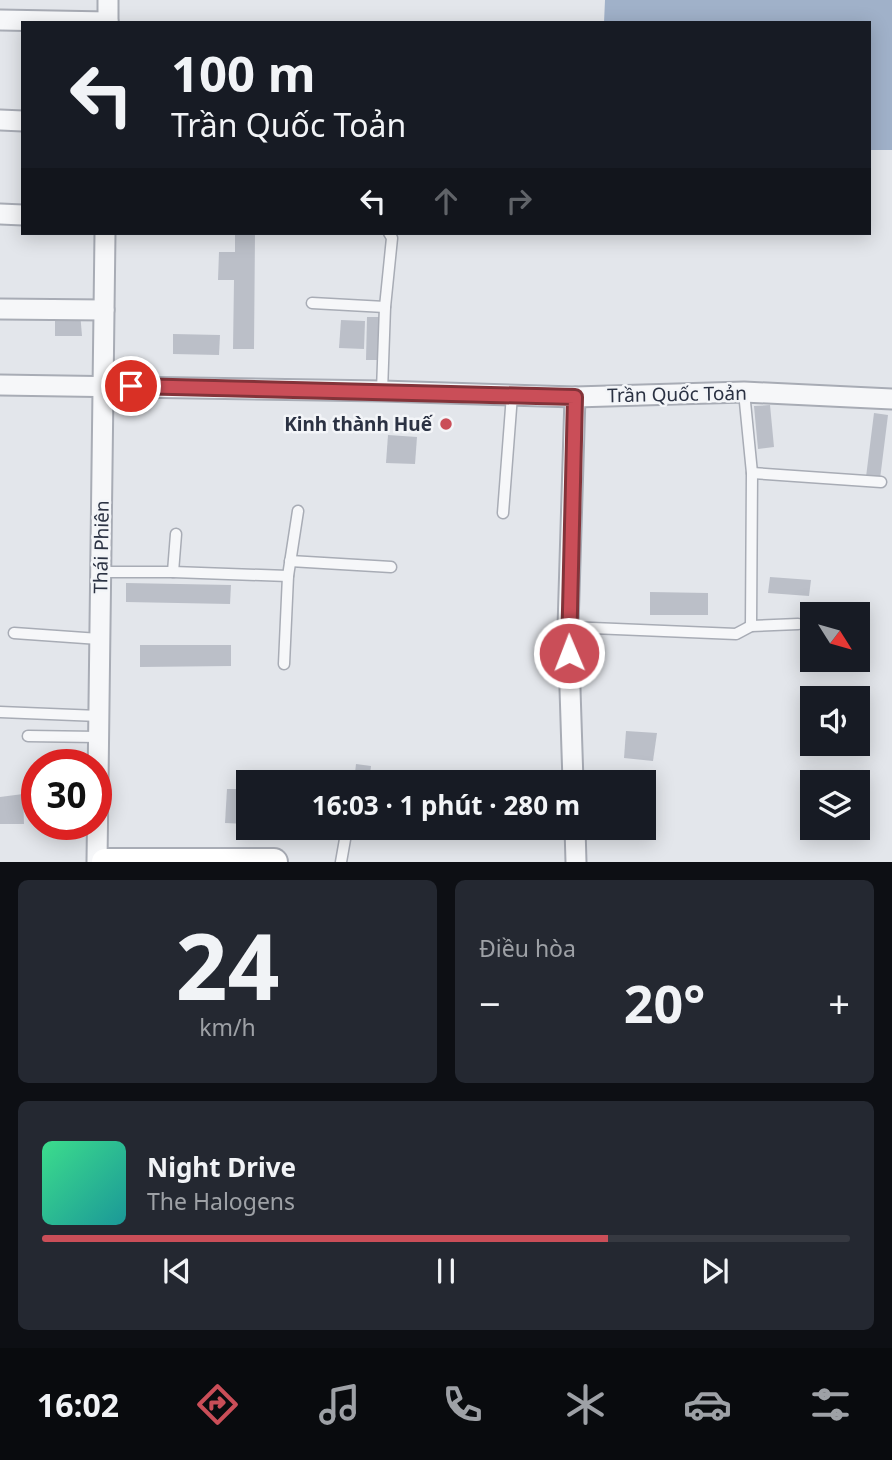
<!DOCTYPE html>
<html lang="vi">
<meta charset="utf-8">
<style>
body{margin:0;font-family:"Noto Sans",sans-serif;background:#242831;color:#f1f3f6;height:100vh;display:flex;flex-direction:column;font-size:26px;white-space:nowrap}
*{box-sizing:border-box;margin:0}
p{font-size:23px;color:#9ea1a6}
.icon{flex:none;width:38px;height:38px;fill:none;stroke:currentColor;stroke-width:2;stroke-linecap:round;stroke-linejoin:round}
.map{position:relative;height:862px;overflow:hidden}
.drawer{display:flex;flex-direction:column;gap:18px;padding:18px;background:#0d0f14;flex:1}
.drawer>*{flex:none}
.hud{position:absolute;left:21px;top:21px;width:850px;height:214px;border-radius:0px;box-shadow:0 4px 18px #0003;background:#171b24;color:#f1f3f6;overflow:hidden}
.needle{width:46px;rotate:127deg}
.buttons{position:absolute;left:800px;top:602px;display:grid;gap:14px}
.buttons a{display:grid;place-items:center;width:70px;height:70px;border-radius:0px;background:#171b24;box-shadow:0 4px 18px #0003;font-size:35px}
.speed{position:absolute;left:21px;top:749px;display:flex;gap:14px;font-size:35px;font-weight:700;text-align:center}
.speed>*{display:grid;place-content:center;width:91px;height:91px;border-radius:50%;background:#171b24;box-shadow:0 4px 18px #0003;line-height:1}
.speed .limit{border:10px solid #d22;background:#fff;color:#111}
.pin{position:absolute;display:grid;place-items:center;width:60px;height:60px;color:#fff;margin:-30px;border:4px solid #fff;border-radius:50%;box-shadow:0 2px 7px #0007}
.me{position:absolute;width:77px;margin:-38px;rotate:359deg;stroke-linejoin:round;filter:drop-shadow(0 0 5px #0008)}
.turn{display:flex;align-items:center;gap:24px;height:147px;padding:0 35px;font-size:32px}
.turn .icon{width:91px;height:91px;stroke-width:2.5}
.turn b{display:block;font-size:49px;line-height:60px}
.lanes{display:flex;align-items:center;height:66px;padding:0 35px;background:#0003;justify-content:center;gap:35px;direction:ltr}
.lanes .off{opacity:.35}
.big{font-size:52px;font-weight:700;line-height:1.1}
.drawer .tile{flex:1;display:flex;flex-direction:column;justify-content:center;gap:10px;min-width:0;padding:0 24px;border-radius:10px;background:#242831}
.drawer .dial{align-items:center;gap:0}
.dial b{font-size:91px;line-height:1}
.song{display:flex;align-items:center;gap:21px}
.cover{width:84px;height:84px;border-radius:10px;background:linear-gradient(135deg,hsl(150 70% 55%),hsl(180 70% 35%))}
.played{height:7px;border-radius:4px;background:linear-gradient(90deg,#ca4e58 70%,#363941 70%)}
.keys{display:flex;justify-content:space-around;direction:ltr}
.heat{display:flex;justify-content:space-between;align-items:center;font-size:38px;direction:ltr}
.drawer .tiles{flex:1;display:grid;gap:18px;grid-template-columns:1fr 1fr}
.tile:last-child{grid-column:span 2}
.trip{position:absolute;left:236px;top:770px;width:420px;height:70px;border-radius:0px;background:#171b24;box-shadow:0 4px 18px #0003;font-weight:700;line-height:70px;text-align:center}
.dock{display:flex;height:112px;justify-content:space-around;align-items:center;background:#090b0e;color:#9ea1a6}
.dock .icon{width:49px;height:49px}
.dock .on{color:#ca4e58}
.dock b{font-size:32px;color:#f1f3f6}
.map>svg:first-child{display:block}
.water{fill:#a0b1c9}
.building{fill:#bbbfc8}
.lines{fill:none;stroke-linecap:round;stroke-linejoin:round}
.lane-casing{stroke:#a8acb5;stroke-width:13}
.street-casing{stroke:#a8acb5;stroke-width:23}
.secondary-casing{stroke:#a8acb5;stroke-width:30}
.lane{stroke:#f6f7f9;stroke-width:10}
.street{stroke:#f6f7f9;stroke-width:19}
.secondary{stroke:#fff;stroke-width:26}
.route-casing{stroke:#833339;stroke-width:18}
.route{stroke:#ca4e58;stroke-width:12}
.poi-dot{fill:#ca4e58;stroke:#f3f5f8;stroke-width:2.5}
.labels{text-anchor:middle;dominant-baseline:central;stroke-width:5;stroke-linejoin:round;paint-order:stroke}
.street-label{font-size:19px;fill:#2b3243;stroke:#f3f5f8}
.poi-label{font-size:19px;font-weight:bold;fill:#2b3243;stroke:#f3f5f8;text-anchor:end}
</style>
<div class="map">
<svg width="892" height="862" viewBox="0 0 892 862">
<rect width="100%" height="100%" fill="#e3e6eb"/>
<path class="water" d="M605 0H892V150H870V23H604Z"/>
<g class="building">
<path d="M235 233H255L254 349H233L234 280H218L219 252H235Z"/>
<path d="M55 311 80 312 82 336H55Z"/>
<path d="M367 317H383L382 360H366Z"/>
<path d="M341 320 365 321 364 349 339 348Z"/>
<path d="M173 334 220 335 219 355 173 354Z"/>
<path d="M770 405 774 447 758 449 754 406Z"/>
<path d="M874 413 888 415 880 479 866 477Z"/>
<path d="M388 435 417 437 415 464 386 463Z"/>
<path d="M770 577 811 580 809 596 768 593Z"/>
<path d="M126 583 231 585 230 604 126 602Z"/>
<path d="M650 592 708 593V615H650Z"/>
<path d="M140 645H231V666L140 667Z"/>
<path d="M626 731 657 733 653 761 624 758Z"/>
<path d="M356 764 371 766 369 782H354Z"/>
<path d="M227 789H247L246 824 225 823Z"/>
<path d="M23 794 24 824H0V797Z"/>
</g>
<g class="lines">
<g class="lane-casing">
<g id="lane">
<path d="M312 303 385 307"/>
<path d="M382 391 385 307 392 238 389 233"/>
<path d="M744 392 752 473 751 626"/>
<path d="M752 473 881 482"/>
<path d="M503 513 512 395"/>
<path d="M290 561 391 567"/>
<path d="M101 572H173L288 576"/>
<path d="M173 572 176 534"/>
<path d="M568 627 736 634 751 626 798 624"/>
<path d="M14 633 99 639"/>
<path d="M284 664 288 576 298 511"/>
<path d="M0 712 99 716"/>
<path d="M28 736 98 737"/>
<path d="M341 862 347 828"/>
</g>
</g>
<g class="street-casing">
<g id="street">
<path d="M0 20 108 22"/>
<path d="M108 23V0"/>
<path d="M0 120 23 121"/>
<path d="M0 214 23 215"/>
<path d="M0 309 104 310"/>
<path d="M0 385 382 391 575 397 744 392 892 399"/>
<path d="M573 782 568 627 575 397"/>
<path d="M575 828 576 862"/>
<path d="M97 862 105 233"/>
</g>
</g>
<g class="secondary-casing">
<path id="secondary" d="M105 862H274"/>
</g>
<use href="#lane" class="lane"/>
<use href="#street" class="street"/>
<use href="#secondary" class="secondary"/>
</g>
<g class="lines">
<g class="route-casing">
<path id="route" d="M131 386 575 397 569 653"/>
</g>
<use href="#route" class="route"/>
</g>
<circle class="poi-dot" cx="446" cy="424" r="7"/>
<g class="labels">
<g class="street-label">
<text transform="translate(677 394) rotate(-1)">Trần Quốc Toản</text>
<text transform="translate(101 547) rotate(-89)">Thái Phiên</text>
</g>
<g class="poi-label">
<text x="432" y="424">Kinh thành Huế</text>
</g>
</g>
</svg>
<div class="buttons">
<a><svg class="needle" viewBox="-14 -14 28 28"><path d="M0-13l5 13h-10z" fill="#e53935"/><path d="M0 13l5-13h-10z" fill="#9ea1a6"/></svg></a>
<a><svg class="icon" aria-label="sound" viewBox="0 0 24 24"><path d="M4 9h4l5-4v14l-5-4H4zM17 9q2 3 0 6"/></svg></a>
<a><svg class="icon" aria-label="layers" viewBox="0 0 24 24"><path d="M12 4l9 5-9 5-9-5zM3 14l9 5 9-5"/></svg></a>
</div>
<div class="speed"><div class="limit">30</div></div>
<div class="pin" style="left:131px;top:386px;background:#d93025"><svg class="icon" aria-label="arrive" viewBox="0 0 24 24"><path d="M6 21V4h12l-3 4 3 4H6"/></svg></div>
<svg class="me" style="left:569px;top:653px" viewBox="-20 -20 40 40"><circle r="17" fill="#ca4e58" stroke="#fff" stroke-width="3"/><path d="M0-11L8 9 0 5-8 9z" fill="#fff"/></svg>
<div class="trip">16:03 · 1 phút · 280 m</div>
<div class="hud">
<div class="turn"><svg class="icon" aria-label="left" viewBox="0 0 24 24"><path d="M17 20v-9H6M10 6l-5 5 5 5"/></svg><div><b>100 m</b>Trần Quốc Toản</div></div>
<div class="lanes"><svg class="icon" aria-label="left" viewBox="0 0 24 24"><path d="M17 20v-9H6M10 6l-5 5 5 5"/></svg><svg class="icon off" aria-label="ahead" viewBox="0 0 24 24"><path d="M12 20V5M6 11l6-6 6 6"/></svg><svg class="icon off" aria-label="right" viewBox="0 0 24 24"><path d="M7 20v-9h11M14 6l5 5-5 5"/></svg></div>
</div>
</div>
<section class="drawer">
<div class="tiles">
<div class="tile dial"><b>24</b><p>km/h</p></div>
<div class="tile"><p>Điều hòa</p>
<div class="heat"><a>−</a><b class="big">20°</b><a>+</a></div>
</div>
<div class="tile">
<div class="song"><i class="cover"></i><div><b>Night Drive</b><p>The Halogens</p></div></div>
<div class="played"></div>
<div class="keys"><svg class="icon" aria-label="previous" viewBox="0 0 24 24"><path d="M18 5L8 12l10 7zM5 5v14"/></svg><svg class="icon" aria-label="pause" viewBox="0 0 24 24"><path d="M8 5v14M16 5v14"/></svg><svg class="icon" aria-label="next" viewBox="0 0 24 24"><path d="M6 5l10 7-10 7zM19 5v14"/></svg></div>
</div>
</div>
</section>
<nav class="dock">
<b>16:02</b>
<svg class="icon on" aria-label="directions" viewBox="0 0 24 24"><path d="M12 3l9 9-9 9-9-9zM9 14v-3h6M13 9l2 2-2 2"/></svg>
<svg class="icon" aria-label="music" viewBox="0 0 24 24"><path d="M9 18V5l10-2v13"/><circle cx="6" cy="18" r="3"/><circle cx="16" cy="16" r="3"/></svg>
<svg class="icon" aria-label="phone" viewBox="0 0 24 24"><path d="M5 4h4l2 5-3 2q2 4 5 5l2-3 5 2v4C11 20 4 13 5 4z"/></svg>
<svg class="icon" aria-label="climate" viewBox="0 0 24 24"><path d="M12 3v18M4 7l16 10M4 17L20 7"/></svg>
<svg class="icon" aria-label="car" viewBox="0 0 24 24"><path d="M5 17H2v-5l4-1 3-4h7l3 4 3 1v5h-3M9 17h6M6 11h13"/><circle cx="7" cy="17" r="2"/><circle cx="17" cy="17" r="2"/></svg>
<svg class="icon" aria-label="filters" viewBox="0 0 24 24"><path d="M4 7h16M4 17h16"/><circle cx="9" cy="7" r="2"/><circle cx="15" cy="17" r="2"/></svg>
</nav>
